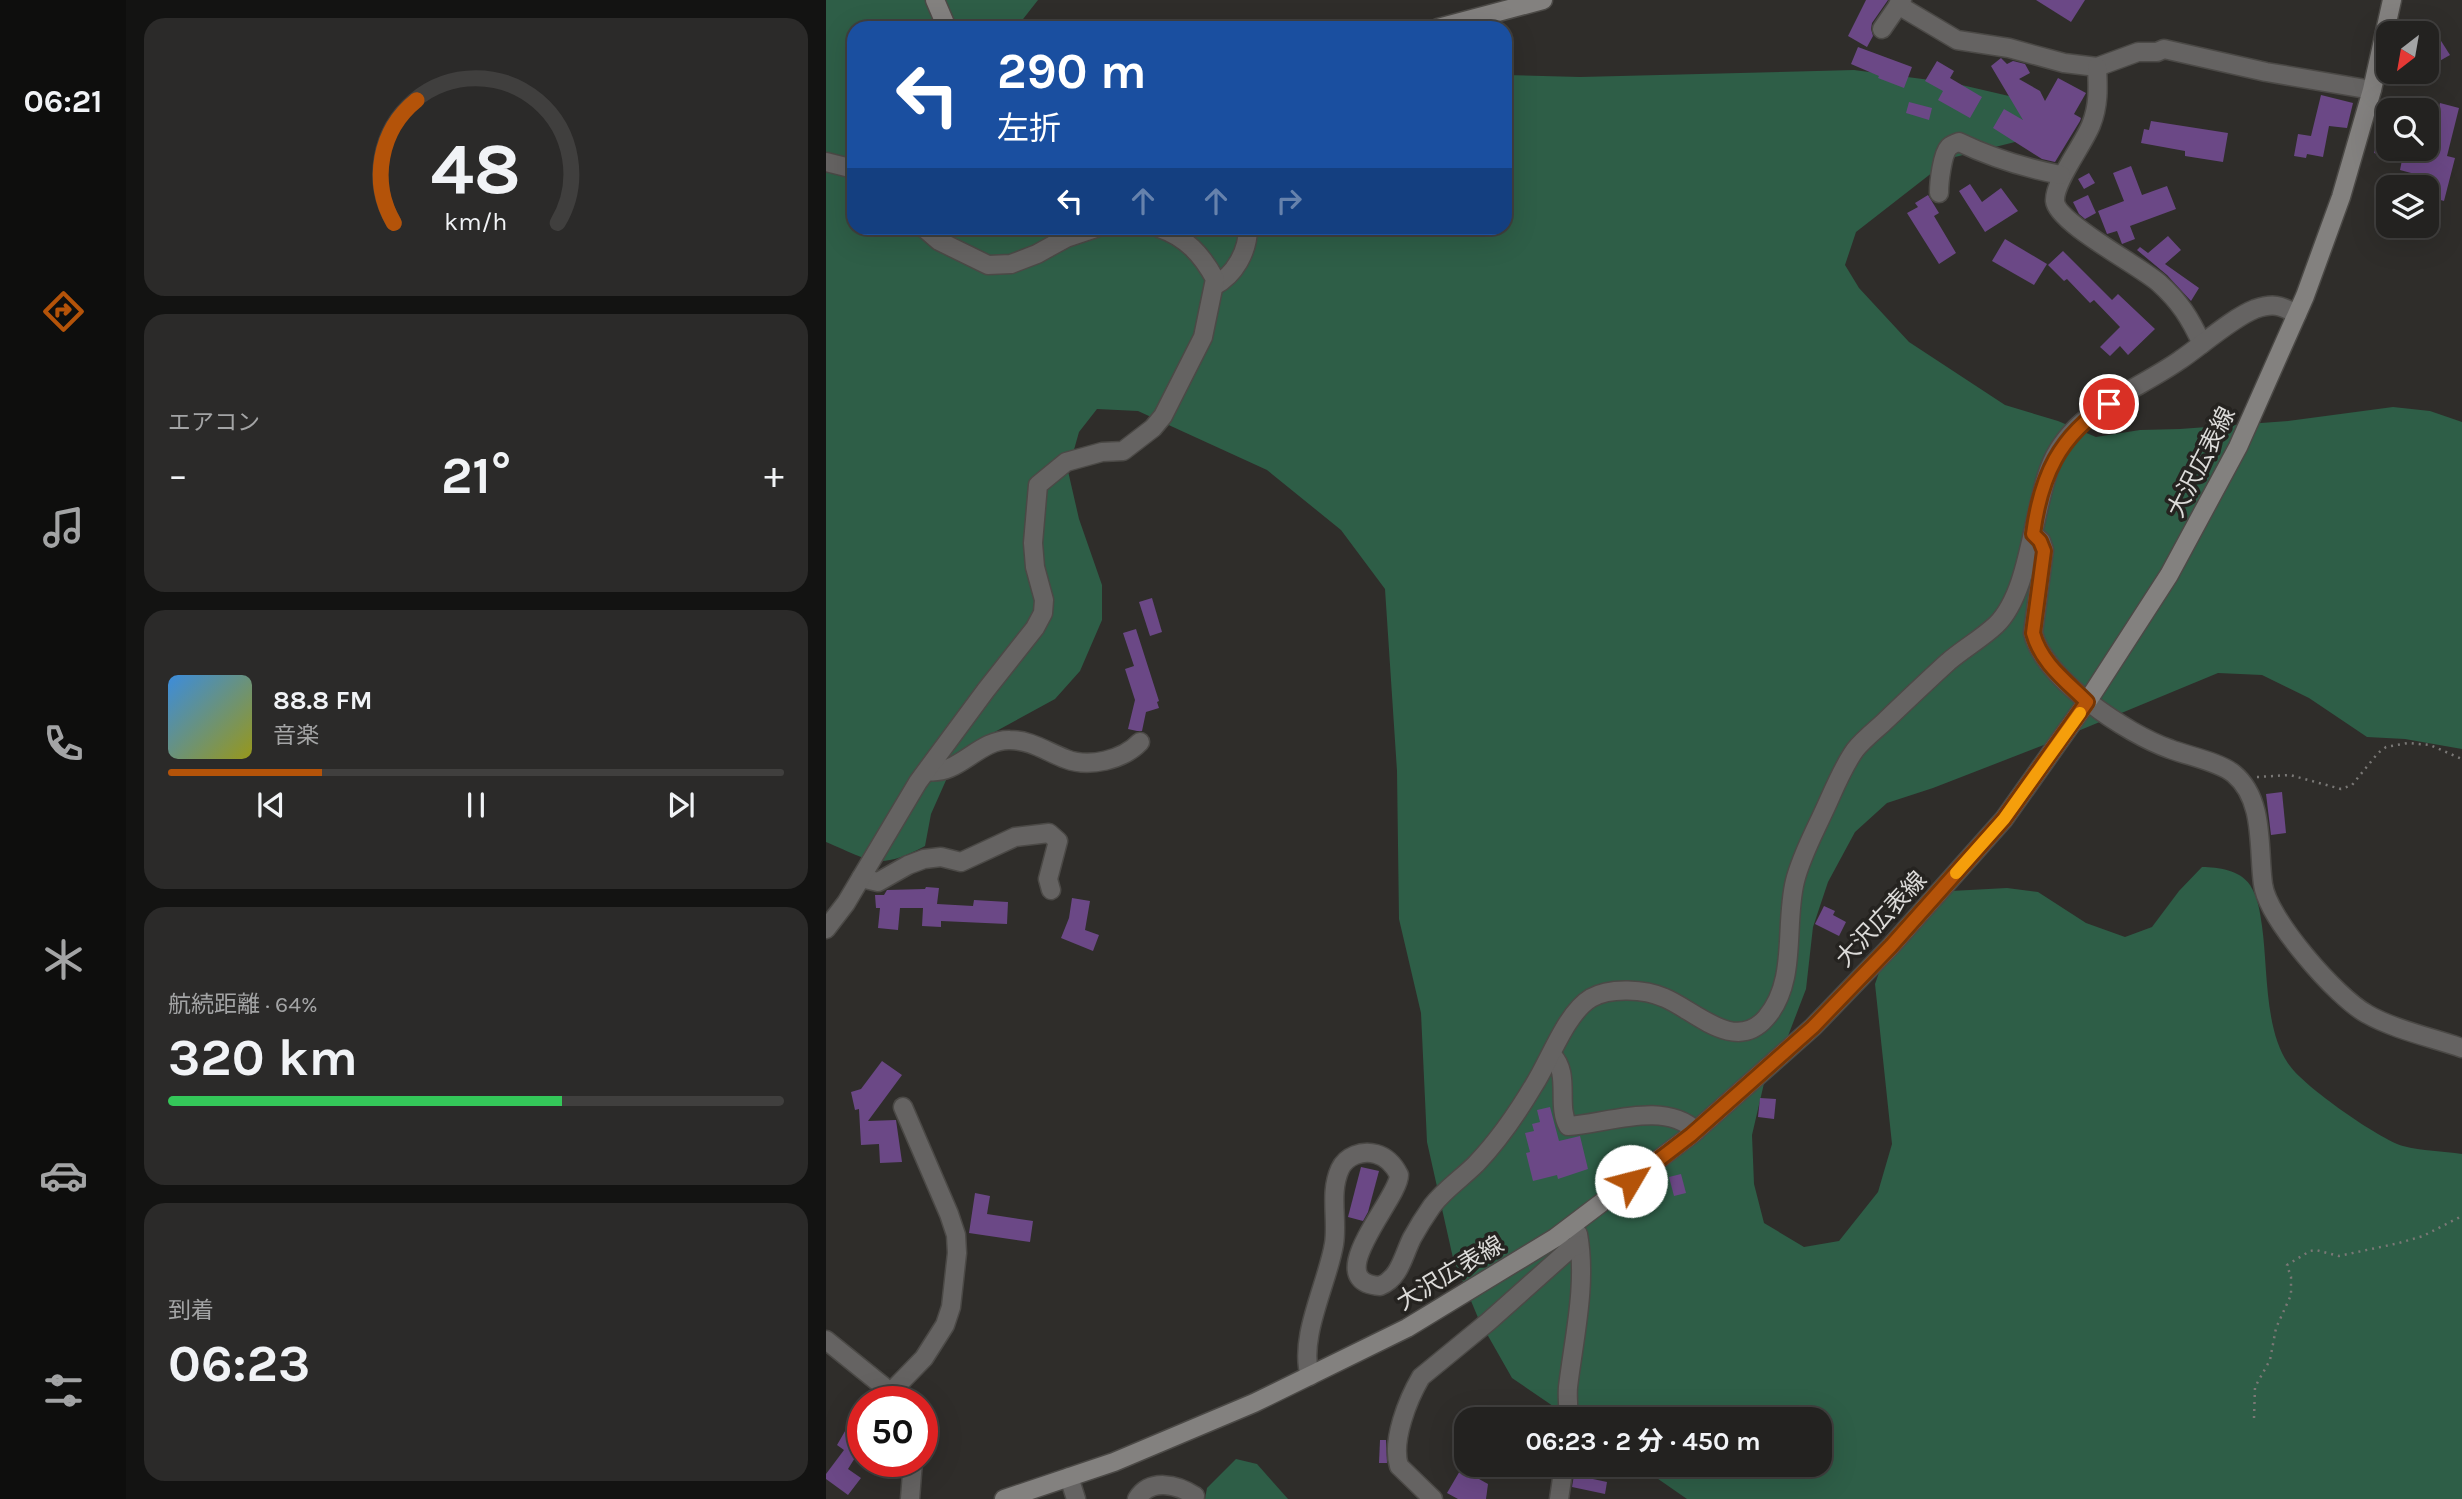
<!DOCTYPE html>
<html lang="ja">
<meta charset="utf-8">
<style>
body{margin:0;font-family:Karla,"Noto Sans JP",sans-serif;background:#2b2a29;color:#f1f3f6;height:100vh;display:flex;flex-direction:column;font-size:26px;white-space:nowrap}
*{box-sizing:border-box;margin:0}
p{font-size:23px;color:#a3a4a5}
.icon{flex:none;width:38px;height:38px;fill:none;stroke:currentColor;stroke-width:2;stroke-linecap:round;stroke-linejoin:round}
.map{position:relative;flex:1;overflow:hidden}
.sheet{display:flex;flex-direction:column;gap:18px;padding:18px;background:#131312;width:700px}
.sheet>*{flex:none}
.banner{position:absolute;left:21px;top:21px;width:665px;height:214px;border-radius:21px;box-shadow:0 7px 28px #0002,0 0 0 2px #403f3e;background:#1a4fa0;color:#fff;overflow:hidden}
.needle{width:46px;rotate:211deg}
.tools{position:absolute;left:1550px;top:21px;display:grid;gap:14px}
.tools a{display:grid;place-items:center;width:63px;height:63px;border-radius:14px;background:#232220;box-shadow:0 7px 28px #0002,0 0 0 2px #403f3e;font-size:35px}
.speed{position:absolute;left:21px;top:1386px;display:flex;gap:14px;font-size:35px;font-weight:700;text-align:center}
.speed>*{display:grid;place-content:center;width:91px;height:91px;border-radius:50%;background:#232220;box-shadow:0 7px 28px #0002,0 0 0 2px #403f3e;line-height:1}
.speed .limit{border:10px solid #d22;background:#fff;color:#111}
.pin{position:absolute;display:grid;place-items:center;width:60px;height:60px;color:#fff;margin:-30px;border:4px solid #fff;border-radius:50%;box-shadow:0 2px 7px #0007}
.me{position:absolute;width:77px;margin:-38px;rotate:53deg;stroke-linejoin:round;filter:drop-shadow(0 0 5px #0008)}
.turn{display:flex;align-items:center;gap:24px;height:147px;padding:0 35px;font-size:32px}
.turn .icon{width:91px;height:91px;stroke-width:2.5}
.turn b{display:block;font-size:49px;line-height:60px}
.lanes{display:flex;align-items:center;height:66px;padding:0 35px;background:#0003;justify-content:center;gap:35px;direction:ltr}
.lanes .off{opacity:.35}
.big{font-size:52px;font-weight:700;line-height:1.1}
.sheet .tile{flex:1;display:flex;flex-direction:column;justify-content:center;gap:10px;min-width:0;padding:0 24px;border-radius:21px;background:#2b2a29}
.sheet .dial{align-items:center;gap:0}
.dial svg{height:182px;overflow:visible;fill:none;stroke:#403f3e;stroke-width:7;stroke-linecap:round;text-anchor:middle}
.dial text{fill:#f1f3f6;stroke:none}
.song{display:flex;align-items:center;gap:21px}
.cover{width:84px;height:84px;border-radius:10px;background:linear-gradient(135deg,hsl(210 70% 55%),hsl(60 70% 35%))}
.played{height:7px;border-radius:4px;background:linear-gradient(90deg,#b45309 25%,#403f3e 25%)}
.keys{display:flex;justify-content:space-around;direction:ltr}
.heat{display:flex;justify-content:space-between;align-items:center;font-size:38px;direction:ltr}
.charge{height:10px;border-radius:5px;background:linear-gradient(90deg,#34c759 64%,#403f3e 0)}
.trip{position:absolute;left:628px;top:1407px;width:378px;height:70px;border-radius:21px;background:#232220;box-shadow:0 7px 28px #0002,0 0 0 2px #403f3e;font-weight:700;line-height:70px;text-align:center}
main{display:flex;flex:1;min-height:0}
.tabs{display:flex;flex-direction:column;width:126px;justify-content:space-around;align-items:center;background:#0e0e0d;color:#a3a4a5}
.tabs .icon{width:49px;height:49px}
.tabs .active{color:#b45309}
.tabs b{font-size:32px;color:#f1f3f6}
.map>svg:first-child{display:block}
.green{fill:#2e5e47}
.building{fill:#6b4886}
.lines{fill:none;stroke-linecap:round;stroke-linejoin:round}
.street-casing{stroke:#4b4946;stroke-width:21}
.secondary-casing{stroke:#4b4946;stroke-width:21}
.path{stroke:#7a7876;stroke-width:2.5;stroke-dasharray:2 5;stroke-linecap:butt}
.street{stroke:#656362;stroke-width:18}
.secondary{stroke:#83817f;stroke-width:18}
.route-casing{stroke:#753606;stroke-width:18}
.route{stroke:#b45309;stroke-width:12}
.slow{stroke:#f59e0b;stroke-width:12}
.labels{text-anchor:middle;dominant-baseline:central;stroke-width:7;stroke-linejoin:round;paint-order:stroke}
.street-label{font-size:24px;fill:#dcdbd9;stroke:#252320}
</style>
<main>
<nav class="tabs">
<b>06:21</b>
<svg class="icon active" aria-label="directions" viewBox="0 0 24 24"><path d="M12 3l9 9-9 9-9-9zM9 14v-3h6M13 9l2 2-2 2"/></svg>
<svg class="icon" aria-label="music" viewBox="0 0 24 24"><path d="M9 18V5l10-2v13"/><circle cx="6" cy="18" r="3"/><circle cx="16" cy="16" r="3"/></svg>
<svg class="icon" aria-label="phone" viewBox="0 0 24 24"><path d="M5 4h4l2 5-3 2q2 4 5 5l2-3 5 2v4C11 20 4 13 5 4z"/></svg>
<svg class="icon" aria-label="climate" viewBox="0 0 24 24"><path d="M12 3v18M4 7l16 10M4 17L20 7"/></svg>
<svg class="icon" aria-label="car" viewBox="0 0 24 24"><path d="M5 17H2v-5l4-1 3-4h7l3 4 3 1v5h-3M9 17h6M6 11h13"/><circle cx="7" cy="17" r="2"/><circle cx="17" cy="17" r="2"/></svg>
<svg class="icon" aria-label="filters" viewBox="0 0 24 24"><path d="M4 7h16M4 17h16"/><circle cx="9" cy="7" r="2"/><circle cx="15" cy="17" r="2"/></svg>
</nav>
<section class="sheet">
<div class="tile dial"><svg viewBox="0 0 100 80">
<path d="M14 69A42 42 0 1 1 86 69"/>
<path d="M14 69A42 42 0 0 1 24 15" stroke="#b45309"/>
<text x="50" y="56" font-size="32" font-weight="700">48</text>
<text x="50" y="72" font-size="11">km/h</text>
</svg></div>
<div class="tile"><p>エアコン</p>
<div class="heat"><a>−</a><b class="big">21°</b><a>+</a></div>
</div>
<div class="tile">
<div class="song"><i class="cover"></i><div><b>88.8 FM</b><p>音楽</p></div></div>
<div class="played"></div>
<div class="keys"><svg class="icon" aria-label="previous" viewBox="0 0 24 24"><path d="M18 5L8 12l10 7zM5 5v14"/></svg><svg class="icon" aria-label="pause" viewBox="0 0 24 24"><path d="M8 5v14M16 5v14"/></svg><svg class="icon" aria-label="next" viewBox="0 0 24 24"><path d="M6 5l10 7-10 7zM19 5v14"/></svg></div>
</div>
<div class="tile"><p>航続距離 · 64%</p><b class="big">320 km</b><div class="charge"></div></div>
<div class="tile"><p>到着</p><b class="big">06:23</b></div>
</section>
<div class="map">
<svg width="1636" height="1499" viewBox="0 0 1636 1499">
<rect width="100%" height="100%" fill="#2f2d2a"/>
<g class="green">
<path d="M0 0H212L190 28H28V228H679V75L754 77 1028 70 1127 83 1183 96 1212 110 1193 141 1125 158 1030 232 1019 265 1033 288 1083 342 1179 405 1232 421 1270 437 1314 430 1354 429 1462 421 1567 407 1604 411 1636 422V749L1579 739 1541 737 1483 698 1436 675 1392 673 1223 743 1107 788 1061 803 1029 832 1002 882 987 927 980 989 962 1036 939 1079 926 1135 928 1184 938 1223 978 1247 1013 1241 1052 1192 1066 1144 1049 984 1064 941 1125 891 1181 888 1212 892 1260 923 1299 937 1326 927 1353 891 1376 867C1392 867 1414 870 1424 885 1432 897 1434 912 1436 926 1442 968 1438 1032 1464 1066 1479 1087 1553 1139 1577 1146 1596 1151 1617 1151 1636 1154V1499H861L812 1465H994V1419H746L686 1378 653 1320 627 1258 601 1142 595 1013 573 919 571 771 559 589 515 530 441 470 312 411 271 409 253 432 242 471 253 519 276 585V620L254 671 229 699 154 740 121 778 105 814 99 846C52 871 45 861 0 842Z"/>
<path d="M410 1459 431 1464 462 1499H379L381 1488Z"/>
</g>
<g class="building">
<path d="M1040 0H1062L1046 23 1045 29 1047 36 1041 47 1022 36Z"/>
<path d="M1210 0H1259L1245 22Z"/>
<path d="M1610 33 1624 55 1610 63 1601 48V38Z"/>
<path d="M1032 47 1086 67 1078 88 1052 78 1053 76 1025 64Z"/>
<path d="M1175 58 1181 64 1187 61 1199 64 1204 73 1193 79 1214 91 1219 101 1232 78 1260 93 1248 114 1255 118 1254 121 1229 162 1216 159 1167 128 1178 109 1197 120 1165 66Z"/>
<path d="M1111 61 1128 71 1124 78 1156 97 1144 118 1112 100 1117 91 1099 81Z"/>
<path d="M1495 95 1527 103 1521 128 1503 126 1497 157 1481 154 1480 158 1468 156 1472 134 1485 136Z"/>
<path d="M1083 102 1106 108 1103 120 1080 113Z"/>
<path d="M1614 103 1633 108 1621 156 1629 158 1618 201 1601 196V187H1597L1600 177 1574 170 1576 160 1548 153 1549 149H1601V119L1610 121Z"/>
<path d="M1325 121 1402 133 1397 162 1359 156V151L1315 143 1318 129 1323 130Z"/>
<path d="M1305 166 1316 195 1341 186 1350 209 1304 226 1309 239 1296 244 1291 231 1281 234 1272 211 1298 201 1287 173Z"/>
<path d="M1263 173 1269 183 1258 189 1252 179Z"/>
<path d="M1144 184 1156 202 1175 188 1192 211 1159 232 1133 191Z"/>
<path d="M1102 195 1113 213 1108 216 1130 253 1113 264 1081 213 1092 207 1089 203Z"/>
<path d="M1262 195 1270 213 1259 219 1253 214 1247 202Z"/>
<path d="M1342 236 1355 250 1339 264 1373 288 1365 301 1341 275 1311 250 1314 247 1322 253Z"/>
<path d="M1179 239 1221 264 1208 285 1166 261Z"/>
<path d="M1237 251 1286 300 1292 294 1329 329 1302 355 1294 346 1284 356 1274 347 1294 327 1268 300 1264 303 1241 279 1238 281 1222 265Z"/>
<path d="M326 598 336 632 324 636 313 602Z"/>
<path d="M310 629 333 701 331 702 333 708 320 712 316 731H311L302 729 309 700 299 669 308 666 297 633Z"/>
<path d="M1456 792 1460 833 1445 835 1440 794Z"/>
<path d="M100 887 113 888 111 904 147 906 148 900 182 902 181 924 115 921V927L96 926 97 908H74L72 930 52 928 54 908H50L49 895H58L61 890 99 889Z"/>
<path d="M246 898 264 901 259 930 273 935 267 951 235 938 243 918Z"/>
<path d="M998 906 1009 911 1007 915 1020 922 1013 936 989 924Z"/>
<path d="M56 1061 76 1075 42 1121 70 1120 76 1162 54 1163 53 1144 35 1145 33 1109 29 1110 25 1092 35 1089Z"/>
<path d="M934 1098 950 1099 948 1119 932 1117Z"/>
<path d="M724 1107 733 1141 754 1136 762 1169 732 1179 731 1175 707 1181 700 1153 704 1152 699 1133 708 1131 706 1124 714 1122 711 1110Z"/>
<path d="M535 1167 553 1171 542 1212 537 1221 522 1217Z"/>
<path d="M855 1174 860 1193 848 1196 843 1177Z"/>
<path d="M149 1193 164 1196 161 1214 207 1221 204 1242 143 1233Z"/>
<path d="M22 1426 37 1435V1445L22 1469 35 1478 22 1495 0 1479V1474L18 1450 11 1445Z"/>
<path d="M554 1440H560L561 1463H553Z"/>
<path d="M694 1465 726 1466 724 1479 693 1476Z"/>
<path d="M635 1469 662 1484 660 1499H632L621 1493Z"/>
<path d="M748 1475 781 1482 779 1494 746 1487Z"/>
</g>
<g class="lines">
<g class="street-casing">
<g id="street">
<path d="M1072 5 1131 40 1183 48 1238 63 1271 67 1312 52H1331L1338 49 1440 72 1546 90"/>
<path d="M1056 29 1076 0"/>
<path d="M1271 67C1272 87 1273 105 1265 125 1257 145 1228 182 1229 201 1231 223 1314 266 1333 283 1354 302 1364 318 1376 344"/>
<path d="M0 162 28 169"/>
<path d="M1113 193C1113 183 1116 154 1123 147 1125 145 1130 143 1133 142 1166 158 1199 168 1235 175"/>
<path d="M98 228 113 241 162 265 185 264 211 254 240 238 270 228"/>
<path d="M388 286C409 275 422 251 422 228"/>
<path d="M1207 534 1215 541 1218 550 1207 633C1218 679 1301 734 1344 749 1362 756 1394 762 1408 774 1439 800 1432 849 1437 884 1441 918 1511 998 1541 1014 1567 1029 1607 1038 1636 1048"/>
<path d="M101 771C133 776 152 739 184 740 205 740 221 752 240 759 263 768 297 760 314 742"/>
<path d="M35 878 52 882 82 865 98 859 115 857 135 862 189 837 223 833 232 841 222 879 225 890"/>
<path d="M0 929 20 903 92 782 160 690 209 628 217 613 218 600 209 567 207 543 212 485 240 462 276 452 297 451 327 428 337 416 377 337 389 279C376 255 360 237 333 228"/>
<path d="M726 1055C745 1074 730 1104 742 1126 780 1124 838 1100 870 1131"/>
<path d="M0 1340 57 1386 68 1402"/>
<path d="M484 1376C472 1338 502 1282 508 1244 512 1220 503 1193 514 1169 520 1156 536 1150 550 1154 561 1157 568 1165 573 1175 573 1199 492 1282 554 1286 574 1278 577 1256 586 1238 592 1227 599 1216 606 1206 618 1190 636 1178 650 1164 672 1141 692 1112 708 1085 724 1060 740 1013 765 998 784 987 819 989 839 998 868 1010 909 1054 940 1018 972 981 958 925 969 881 975 857 988 833 998 811 1007 792 1016 768 1029 750 1036 741 1047 732 1056 724 1078 703 1100 682 1122 662 1137 649 1155 639 1170 625 1205 591 1206 508 1226 462 1249 410 1310 391 1354 360 1375 346 1406 318 1429 309 1447 303 1454 305 1471 314"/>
<path d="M63 1394 98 1358 119 1325 125 1307 131 1253 130 1235 123 1214 77 1107"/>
<path d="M742 1419C743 1408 741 1397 742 1387 748 1337 761 1284 752 1234"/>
<path d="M243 1477 250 1499"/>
<path d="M84 1499 87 1461"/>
<path d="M311 1499C324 1478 351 1484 369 1496"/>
<path d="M607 1499 573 1466C565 1441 582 1399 595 1377L662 1322 745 1248 753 1245"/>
<path d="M733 1499 738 1465"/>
</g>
</g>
<g class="secondary-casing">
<g id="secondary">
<path d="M109 0 121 28"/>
<path d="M612 28 717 0"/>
<path d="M178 1499 288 1462 428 1403 581 1328 729 1238 865 1135 987 1027 1065 946 1178 819 1261 702 1343 575 1412 447 1479 296 1515 197 1546 90 1566 0"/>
</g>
</g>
<g class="path">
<path d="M1431 777 1464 775 1515 789 1526 785 1552 753 1560 747 1582 743 1604 745 1636 759"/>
<path d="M1428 1418 1429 1387 1444 1360 1450 1328 1465 1295V1277L1461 1265 1484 1251 1490 1250 1513 1256 1573 1243 1597 1236 1636 1216"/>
</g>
<use href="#street" class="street"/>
<use href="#secondary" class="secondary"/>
</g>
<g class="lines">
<g class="route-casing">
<path id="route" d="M805 1181 865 1135 987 1027 1065 946 1178 819 1261 702C1240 681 1215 663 1207 633L1218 551 1214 541 1207 534C1215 476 1233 436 1283 404"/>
</g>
<use href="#route" class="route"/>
<path class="slow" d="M1130 873 1178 819 1254 713"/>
</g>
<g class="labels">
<g class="street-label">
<text transform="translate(1375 462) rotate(-63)">大沢広表線</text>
<text transform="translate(1055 919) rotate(-47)">大沢広表線</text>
<text transform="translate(624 1273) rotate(-31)">大沢広表線</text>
</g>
</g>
</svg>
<div class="tools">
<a><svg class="needle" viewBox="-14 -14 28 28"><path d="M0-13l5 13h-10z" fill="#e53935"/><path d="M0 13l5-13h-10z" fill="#a3a4a5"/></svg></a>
<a><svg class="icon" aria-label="search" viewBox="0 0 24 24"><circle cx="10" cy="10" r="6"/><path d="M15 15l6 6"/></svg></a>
<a><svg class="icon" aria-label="layers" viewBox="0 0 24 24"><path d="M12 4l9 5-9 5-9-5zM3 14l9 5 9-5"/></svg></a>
</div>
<div class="speed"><div class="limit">50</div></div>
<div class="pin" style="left:1283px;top:404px;background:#d93025"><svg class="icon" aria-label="arrive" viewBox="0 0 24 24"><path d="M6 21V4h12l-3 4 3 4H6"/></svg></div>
<svg class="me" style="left:805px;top:1181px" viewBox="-20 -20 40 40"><circle r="19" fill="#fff"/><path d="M0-13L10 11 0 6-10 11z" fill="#b45309"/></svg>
<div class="trip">06:23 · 2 分 · 450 m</div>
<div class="banner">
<div class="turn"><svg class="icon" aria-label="left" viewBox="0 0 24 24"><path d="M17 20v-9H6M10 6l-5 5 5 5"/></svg><div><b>290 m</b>左折</div></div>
<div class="lanes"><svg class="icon" aria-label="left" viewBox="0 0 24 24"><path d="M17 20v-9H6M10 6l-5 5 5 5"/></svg><svg class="icon off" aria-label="ahead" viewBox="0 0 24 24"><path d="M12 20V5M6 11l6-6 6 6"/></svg><svg class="icon off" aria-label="ahead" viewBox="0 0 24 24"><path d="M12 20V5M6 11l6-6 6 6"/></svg><svg class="icon off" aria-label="right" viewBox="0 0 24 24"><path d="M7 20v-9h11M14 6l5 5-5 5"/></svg></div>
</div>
</div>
</main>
